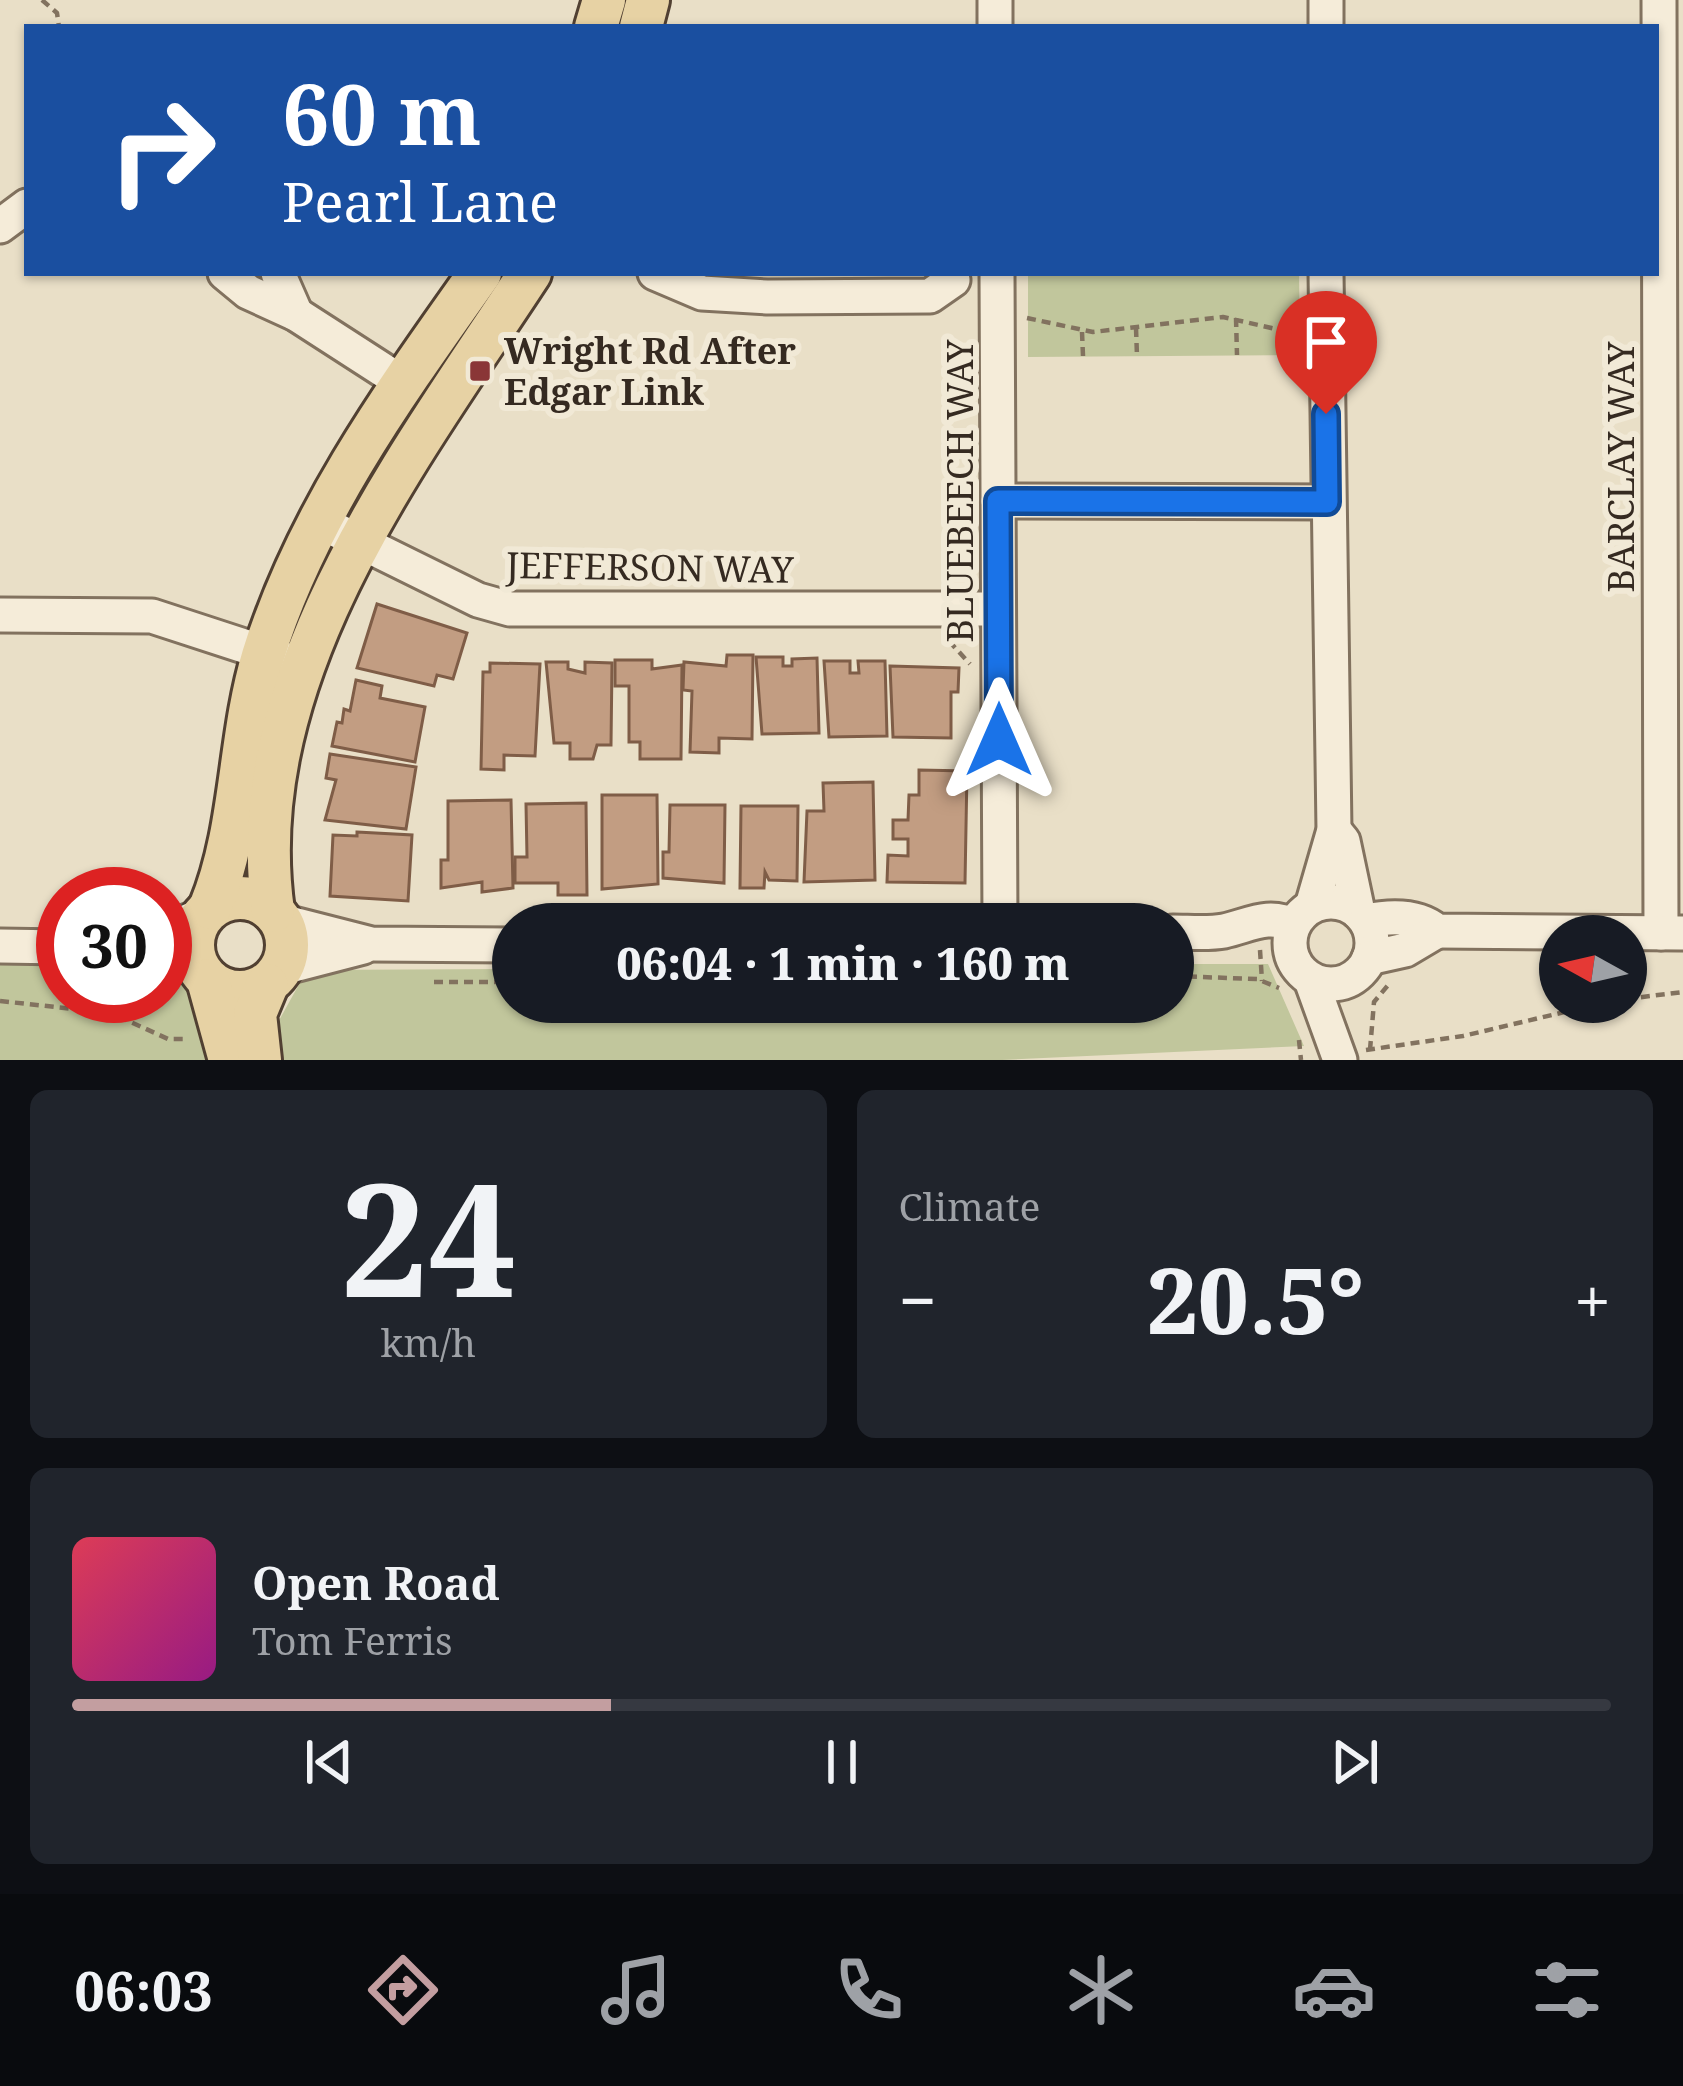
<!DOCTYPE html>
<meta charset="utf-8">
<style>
body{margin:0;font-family:"Noto Serif",serif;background:#20242c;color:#f1f3f6;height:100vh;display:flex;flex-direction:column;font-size:45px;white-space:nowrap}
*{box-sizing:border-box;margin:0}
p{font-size:39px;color:#9ea1a6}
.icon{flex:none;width:66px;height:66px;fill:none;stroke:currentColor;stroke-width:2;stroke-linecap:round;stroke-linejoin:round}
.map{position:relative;height:1060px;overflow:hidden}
.details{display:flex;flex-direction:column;gap:30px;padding:30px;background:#0d0f14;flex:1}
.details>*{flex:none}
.guide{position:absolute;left:24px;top:24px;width:1635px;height:252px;border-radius:0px;box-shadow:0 3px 9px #0004;background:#1a4fa0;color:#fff;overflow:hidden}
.needle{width:78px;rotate:278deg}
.controls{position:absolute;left:1539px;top:915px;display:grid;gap:24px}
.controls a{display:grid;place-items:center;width:108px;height:108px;border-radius:50%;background:#171b24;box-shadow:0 3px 9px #0004;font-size:60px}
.speed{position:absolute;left:36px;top:867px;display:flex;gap:24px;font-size:60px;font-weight:700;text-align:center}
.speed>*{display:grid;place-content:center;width:156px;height:156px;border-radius:50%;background:#171b24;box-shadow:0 3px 9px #0004;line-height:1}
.speed .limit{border:18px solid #d22;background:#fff;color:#111}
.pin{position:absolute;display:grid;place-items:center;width:102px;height:102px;color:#fff;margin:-123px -51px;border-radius:50% 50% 50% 0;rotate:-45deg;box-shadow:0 0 12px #0007}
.pin .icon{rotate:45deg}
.me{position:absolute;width:132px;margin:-66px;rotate:0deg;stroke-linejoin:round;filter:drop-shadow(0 0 9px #0008)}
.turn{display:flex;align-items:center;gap:42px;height:252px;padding:0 60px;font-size:54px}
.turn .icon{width:156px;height:156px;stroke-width:2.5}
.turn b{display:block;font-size:84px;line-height:102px}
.big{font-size:90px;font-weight:800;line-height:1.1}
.details .widget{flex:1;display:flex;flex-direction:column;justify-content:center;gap:18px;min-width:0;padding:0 42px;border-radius:18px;background:#20242c}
.details .dial{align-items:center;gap:0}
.dial b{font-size:156px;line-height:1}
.song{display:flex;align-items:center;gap:36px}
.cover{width:144px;height:144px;border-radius:18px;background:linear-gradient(135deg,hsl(350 70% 55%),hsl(310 70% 35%))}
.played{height:12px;border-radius:6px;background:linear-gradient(90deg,#c39ea0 35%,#363941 35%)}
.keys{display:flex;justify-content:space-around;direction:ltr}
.heat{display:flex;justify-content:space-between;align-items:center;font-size:66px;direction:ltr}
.details .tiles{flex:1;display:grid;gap:30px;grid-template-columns:1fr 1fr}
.widget:last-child{grid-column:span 2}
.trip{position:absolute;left:492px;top:903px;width:702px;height:120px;border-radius:60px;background:#171b24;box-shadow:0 3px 9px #0004;font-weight:800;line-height:120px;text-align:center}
.tabs{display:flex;height:192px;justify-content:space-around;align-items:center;background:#090b0e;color:#9ea1a6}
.tabs .icon{width:84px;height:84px}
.tabs .current{color:#c39ea0}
.tabs b{font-size:54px;color:#f1f3f6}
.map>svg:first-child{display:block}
.green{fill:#c1c69c}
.building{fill:#c29d82;stroke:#7f5d47;stroke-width:3}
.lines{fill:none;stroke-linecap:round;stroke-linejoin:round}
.minor-casing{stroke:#82725f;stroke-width:39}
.major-casing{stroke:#514032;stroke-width:48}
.path{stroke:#82725f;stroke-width:4.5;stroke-dasharray:9 6;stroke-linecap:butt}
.minor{stroke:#f5ecd9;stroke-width:33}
.major{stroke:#e7d2a4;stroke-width:42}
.route-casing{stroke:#114b97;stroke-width:30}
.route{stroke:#1a73e8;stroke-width:21}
.poi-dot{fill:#8a3637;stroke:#f1e9d6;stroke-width:4.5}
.labels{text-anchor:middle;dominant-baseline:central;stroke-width:12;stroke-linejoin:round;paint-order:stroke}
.poi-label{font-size:36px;font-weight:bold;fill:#352a21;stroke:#f1e9d6;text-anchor:start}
.street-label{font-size:36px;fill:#352a21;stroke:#f1e9d6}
</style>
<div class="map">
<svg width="1683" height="1060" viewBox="0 0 1683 1060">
<rect width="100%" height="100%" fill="#e9dfc7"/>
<g class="green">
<path d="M1028 273H1299L1300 344 1294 355 1028 357Z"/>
<path d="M63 958V996H165V968L187 975 218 1060H0V959Z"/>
<path d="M1173 964H1268L1304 1046 1002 1060H279L272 1033 307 970 513 969V1002H1173Z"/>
</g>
<g class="building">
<path d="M377 604 467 633 453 679 437 675 434 686 357 668Z"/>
<path d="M727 655H753L752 739 719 738V753L690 752 692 691 683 690 684 662 726 666Z"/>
<path d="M756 657H783V666H792V659L817 658 819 733 762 734Z"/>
<path d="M615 660H652V669L682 665 681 759H640V742H629V686H615Z"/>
<path d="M824 661H850V673H859L858 661H885L887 736 829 737Z"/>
<path d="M546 662H568V669L585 673V662L612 663 611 745H597L593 759H570V743H554Z"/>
<path d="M490 663 540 664 535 756 504 755V770L481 769 483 672H490Z"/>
<path d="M890 666 959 668 958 692H951V738L893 737Z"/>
<path d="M356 680 382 686 380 698 425 707 415 762 332 746 337 722 342 723 344 709 350 711Z"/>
<path d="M330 754 416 767 406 829 325 820 336 780 326 778Z"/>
<path d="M919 770 967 771 965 883 887 882 888 855 908 856V839H893V820H908L909 795H919Z"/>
<path d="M873 782 875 880 804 882 807 811H824L823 783Z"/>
<path d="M602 795H657L658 884 602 889Z"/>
<path d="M511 800 513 888 482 892V882L441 888V860H448V801Z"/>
<path d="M586 803 587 895H558V883H515V857H527L526 804Z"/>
<path d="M670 805H725L724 883 663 878V852H669Z"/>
<path d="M741 806H798L797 881 769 880 765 872 764 888H740Z"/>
<path d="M357 832 412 835 408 901 330 896 333 835 357 836Z"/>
</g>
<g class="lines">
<g class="minor-casing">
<g id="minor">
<path d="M995 0V27"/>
<path d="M1659 0 1661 933"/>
<path d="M1326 27V0"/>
<path d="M0 226 27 206"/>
<path d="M225 273 248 292 296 314 403 383"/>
<path d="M278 273 296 314"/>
<path d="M655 273 702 293 767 297 930 296 953 280"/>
<path d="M997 273 1000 924"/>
<path d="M998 501 1327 502"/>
<path d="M318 521 478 600 510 609H998"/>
<path d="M0 615 152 616 287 660"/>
<path d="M1334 830 1343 841 1358 912"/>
<circle cx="1331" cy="943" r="41"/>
<path d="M1312 906 1334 830 1326 273"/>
<path d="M281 921 371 944 513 945"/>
<path d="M1366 921C1390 916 1418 915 1437 931L1681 933"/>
<path d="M165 930 205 914"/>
<path d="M1173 932C1189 932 1208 934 1224 931 1248 926 1269 912 1293 926"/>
<path d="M0 946 63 947"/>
<path d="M165 958 197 966"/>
<path d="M1369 958 1405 950 1437 931"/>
<path d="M282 968 363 947"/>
<path d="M1311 980 1340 1060"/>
</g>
</g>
<g class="major-casing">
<g id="major">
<path d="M596 27 604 0"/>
<path d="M641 27 648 0"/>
<circle cx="240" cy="945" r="47"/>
<path d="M210 908C243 828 238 739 263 656 307 514 395 393 480 273"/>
<path d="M273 911C240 675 409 458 530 273"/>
<path d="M208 980 230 1060"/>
<path d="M260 1060 255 1014 267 985"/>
</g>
</g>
<g class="path">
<path d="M42 0 57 13 59 27"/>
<path d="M1027 318 1093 332 1223 317 1298 334"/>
<path d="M1236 318 1237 355"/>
<path d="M1136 328 1137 356"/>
<path d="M1082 332 1083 356"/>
<path d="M949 641 970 664"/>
<path d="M935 924V909"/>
<path d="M1260 950 1262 981"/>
<path d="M1173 976 1257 979 1279 988"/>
<path d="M434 982H513"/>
<path d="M1626 999 1683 992"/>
<path d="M0 1001 111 1013 168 1039H184"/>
<path d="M1299 1040 1301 1060"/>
<path d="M1366 1050 1463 1036 1607 1002"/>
<path d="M1370 1050 1374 1002 1389 984"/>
</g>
<use href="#minor" class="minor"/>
<use href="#major" class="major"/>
</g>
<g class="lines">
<g class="route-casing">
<path id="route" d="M999 740 998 501 1327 502 1326 414"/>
</g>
<use href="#route" class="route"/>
</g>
<rect class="poi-dot" x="468" y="359" width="24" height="24" rx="6"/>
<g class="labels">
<g class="poi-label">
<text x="504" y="350">Wright Rd After<tspan x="504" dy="41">Edgar Link</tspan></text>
</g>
<g class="street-label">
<text transform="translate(1620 467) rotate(-90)">BARCLAY WAY</text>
<text transform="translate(959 491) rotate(-90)">BLUEBEECH WAY</text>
<text transform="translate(650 567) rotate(1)">JEFFERSON WAY</text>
</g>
</g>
</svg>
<div class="controls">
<a><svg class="needle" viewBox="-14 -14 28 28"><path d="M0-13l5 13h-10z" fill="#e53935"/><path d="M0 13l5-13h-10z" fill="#9ea1a6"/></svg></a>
</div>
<div class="speed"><div class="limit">30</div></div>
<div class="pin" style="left:1326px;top:414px;background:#d93025"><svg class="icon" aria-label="arrive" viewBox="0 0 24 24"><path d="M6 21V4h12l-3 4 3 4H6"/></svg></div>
<svg class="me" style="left:999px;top:740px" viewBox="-20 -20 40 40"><path d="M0-17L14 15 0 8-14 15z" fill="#1a73e8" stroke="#fff" stroke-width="4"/></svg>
<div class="trip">06:04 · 1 min · 160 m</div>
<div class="guide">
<div class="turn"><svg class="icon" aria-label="right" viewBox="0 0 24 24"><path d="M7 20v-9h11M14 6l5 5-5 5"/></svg><div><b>60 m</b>Pearl Lane</div></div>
</div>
</div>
<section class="details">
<div class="tiles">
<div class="widget dial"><b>24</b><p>km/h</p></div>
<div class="widget"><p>Climate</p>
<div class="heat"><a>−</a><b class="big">20.5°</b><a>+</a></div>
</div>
<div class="widget">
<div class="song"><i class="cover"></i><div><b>Open Road</b><p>Tom Ferris</p></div></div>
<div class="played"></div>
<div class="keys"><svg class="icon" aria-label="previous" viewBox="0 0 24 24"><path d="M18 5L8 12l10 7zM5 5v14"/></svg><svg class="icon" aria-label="pause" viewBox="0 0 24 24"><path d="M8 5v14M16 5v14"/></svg><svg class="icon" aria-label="next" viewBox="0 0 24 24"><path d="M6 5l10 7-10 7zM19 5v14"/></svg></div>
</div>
</div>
</section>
<nav class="tabs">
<b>06:03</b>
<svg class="icon current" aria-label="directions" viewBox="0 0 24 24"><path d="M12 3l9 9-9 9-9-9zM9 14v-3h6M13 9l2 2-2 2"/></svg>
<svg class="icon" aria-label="music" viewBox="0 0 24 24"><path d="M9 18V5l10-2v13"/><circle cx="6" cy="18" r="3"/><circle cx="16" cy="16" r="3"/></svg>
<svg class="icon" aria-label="phone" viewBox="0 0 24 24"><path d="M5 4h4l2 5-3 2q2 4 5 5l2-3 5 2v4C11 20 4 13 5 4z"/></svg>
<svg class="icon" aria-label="climate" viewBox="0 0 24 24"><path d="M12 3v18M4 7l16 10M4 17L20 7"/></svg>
<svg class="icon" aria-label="car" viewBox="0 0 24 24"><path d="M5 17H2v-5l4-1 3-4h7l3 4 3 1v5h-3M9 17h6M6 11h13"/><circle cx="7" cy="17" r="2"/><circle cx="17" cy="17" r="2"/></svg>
<svg class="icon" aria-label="filters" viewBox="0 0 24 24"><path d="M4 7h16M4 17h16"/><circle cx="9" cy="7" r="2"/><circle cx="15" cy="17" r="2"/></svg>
</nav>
